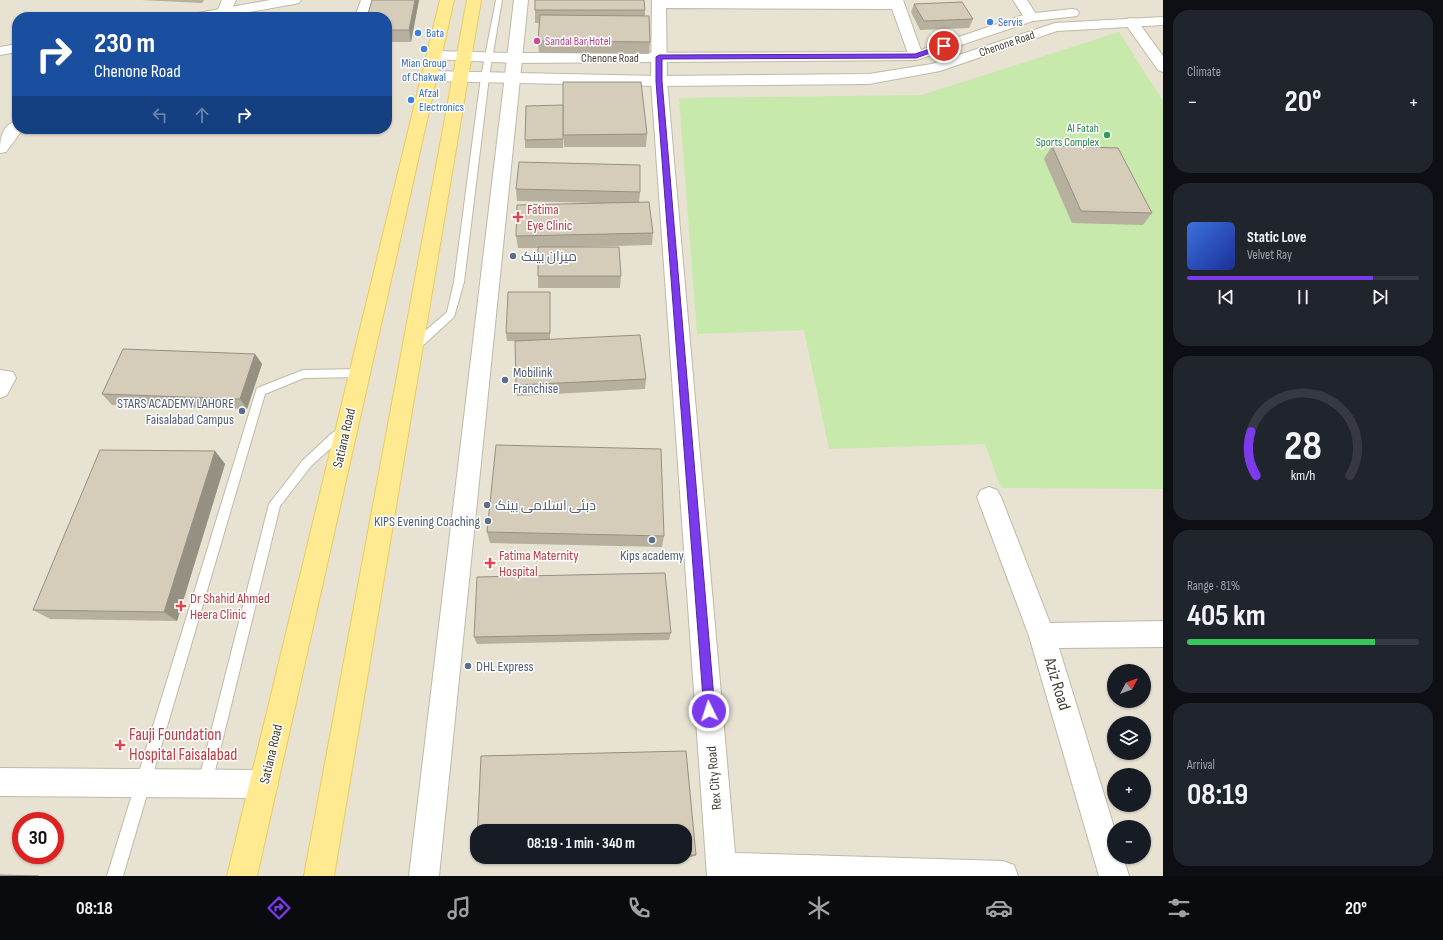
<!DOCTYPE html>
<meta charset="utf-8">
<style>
body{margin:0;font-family:"Sofia Sans Condensed",Cairo,sans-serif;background:#20242c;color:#f1f3f6;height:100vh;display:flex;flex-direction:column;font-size:15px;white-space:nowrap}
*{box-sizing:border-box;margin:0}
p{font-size:13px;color:#9ea1a6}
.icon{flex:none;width:22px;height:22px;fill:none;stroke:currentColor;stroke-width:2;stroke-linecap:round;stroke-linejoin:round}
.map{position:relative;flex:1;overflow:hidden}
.drawer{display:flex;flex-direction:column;gap:10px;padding:10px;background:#0d0f14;width:280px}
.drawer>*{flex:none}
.banner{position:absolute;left:12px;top:12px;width:380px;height:122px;border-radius:16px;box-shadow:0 1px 3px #0004;background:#1a4fa0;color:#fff;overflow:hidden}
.needle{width:26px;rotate:49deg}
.controls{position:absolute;left:1107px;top:664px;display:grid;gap:8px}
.controls a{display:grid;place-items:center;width:44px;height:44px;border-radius:50%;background:#171b24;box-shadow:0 1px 3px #0004;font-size:20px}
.speed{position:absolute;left:12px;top:812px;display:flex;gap:8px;font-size:20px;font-weight:700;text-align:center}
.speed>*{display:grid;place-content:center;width:52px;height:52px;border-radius:50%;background:#171b24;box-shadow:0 1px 3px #0004;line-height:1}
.speed .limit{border:6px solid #d22;background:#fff;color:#111}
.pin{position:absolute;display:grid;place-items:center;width:34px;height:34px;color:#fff;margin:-17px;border:2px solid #fff;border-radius:50%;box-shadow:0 1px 4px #0007}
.me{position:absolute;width:44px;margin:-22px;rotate:356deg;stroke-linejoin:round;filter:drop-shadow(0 0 3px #0008)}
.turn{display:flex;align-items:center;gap:14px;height:84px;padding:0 16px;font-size:18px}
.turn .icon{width:52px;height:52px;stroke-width:2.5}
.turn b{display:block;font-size:28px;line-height:34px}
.lanes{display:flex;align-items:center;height:38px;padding:0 16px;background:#0003;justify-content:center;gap:20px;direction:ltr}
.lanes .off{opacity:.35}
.big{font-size:30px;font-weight:700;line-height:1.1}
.drawer .widget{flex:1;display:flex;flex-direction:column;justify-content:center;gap:6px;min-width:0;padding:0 14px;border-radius:16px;background:#20242c}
.drawer .dial{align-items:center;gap:0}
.dial svg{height:104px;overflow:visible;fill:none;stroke:#363941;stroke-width:7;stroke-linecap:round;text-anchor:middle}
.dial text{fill:#f1f3f6;stroke:none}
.song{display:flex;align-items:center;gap:12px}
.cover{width:48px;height:48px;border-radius:6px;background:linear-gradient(135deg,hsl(220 70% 55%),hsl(230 70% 35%))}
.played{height:4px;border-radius:2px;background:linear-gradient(90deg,#7c3aed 80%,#363941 80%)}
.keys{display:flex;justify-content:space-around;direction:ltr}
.heat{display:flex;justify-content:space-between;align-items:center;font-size:22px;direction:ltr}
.charge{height:6px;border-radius:3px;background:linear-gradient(90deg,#34c759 81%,#363941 0)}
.trip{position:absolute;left:470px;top:824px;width:222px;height:40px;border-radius:16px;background:#171b24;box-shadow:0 1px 3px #0004;font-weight:700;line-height:40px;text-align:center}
.dock{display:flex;height:64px;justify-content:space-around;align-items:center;background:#090b0e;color:#9ea1a6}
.dock .icon{width:28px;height:28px}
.dock .selected{color:#7c3aed}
.dock b{font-size:18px;color:#f1f3f6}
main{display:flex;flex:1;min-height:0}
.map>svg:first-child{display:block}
.residential{fill:#e7e2d2;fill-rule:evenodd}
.green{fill:#c7e9ab}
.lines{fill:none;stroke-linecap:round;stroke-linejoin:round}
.service-casing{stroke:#bfb9a6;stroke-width:2}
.minor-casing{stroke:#bfb9a6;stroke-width:2}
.tertiary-casing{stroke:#bfb9a6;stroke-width:2}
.primary-casing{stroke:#e8cc5d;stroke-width:2}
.service{fill:#fff;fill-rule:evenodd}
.minor{fill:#fff;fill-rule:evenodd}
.tertiary{fill:#fff;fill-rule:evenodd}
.primary{fill:#ffea91;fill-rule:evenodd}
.wall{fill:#b7b09f;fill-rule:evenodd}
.shaded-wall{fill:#959082}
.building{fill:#d5cdb9;stroke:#959082}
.route{fill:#7c3aed;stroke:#51269a}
.shop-dot{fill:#3f7fe0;stroke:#fff;stroke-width:1.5}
.hotel-dot{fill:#d1479c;stroke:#fff;stroke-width:1.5}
.leisure-dot{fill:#2e9e5b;stroke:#fff;stroke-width:1.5}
.health-dot{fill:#e0444e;stroke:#fff;stroke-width:1.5}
.service-dot{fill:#5c6f8a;stroke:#fff;stroke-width:1.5}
.labels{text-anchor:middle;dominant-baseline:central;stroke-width:3;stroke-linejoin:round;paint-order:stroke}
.far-shop-label{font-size:12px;fill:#366cbe;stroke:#fff;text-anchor:start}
.far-hotel-label{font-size:12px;fill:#b23c85;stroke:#fff;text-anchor:start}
.far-street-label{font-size:12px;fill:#454034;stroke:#fff}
.far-leisure-label{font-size:12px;fill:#27864d;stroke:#fff;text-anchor:end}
.health-label{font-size:14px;fill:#be3a42;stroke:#fff;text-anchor:start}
.service-label{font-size:14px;fill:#4e5e75;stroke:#fff;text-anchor:start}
.street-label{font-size:14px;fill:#454034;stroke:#fff}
.near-street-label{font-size:17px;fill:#454034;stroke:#fff}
.near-health-label{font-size:17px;fill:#be3a42;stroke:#fff;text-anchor:start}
</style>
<main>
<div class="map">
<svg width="1163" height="876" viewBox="0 0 1163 876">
<rect width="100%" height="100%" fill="#f3f0e4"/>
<path class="residential" d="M0 0H1163V876H0ZM17 17H387V129H17ZM1114 671H1144V701H1114ZM1114 723H1144V753H1114ZM1114 775H1144V805H1114ZM21 821H55V855H21ZM1114 827H1144V857H1114ZM477 831H685V857H477Z"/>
<path class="green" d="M1119 32 1163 101V489L1001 488 985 444 829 449 804 330 697 334 679 98 922 95Z"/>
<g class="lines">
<g class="service-casing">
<g id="service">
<path d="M496 0H502L489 77 464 282 454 317 418 350H410L409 347 410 344 447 312 454 282 481 77Z"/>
<path d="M360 369 365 373 360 377 304 378 265 394 123 876H107L256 391 257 388 303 370Z"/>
<path d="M346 423 350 425 351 428 350 431 311 466 280 506 212 783 210 788 205 790 200 788 198 783 269 504 303 460 331 434Z"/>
</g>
</g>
<g class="minor-casing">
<g id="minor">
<path d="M222 0H236L229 15H219L217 12Z"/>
<path d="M361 0H375L369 17H355Z"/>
<path d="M514 0H528L439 876H409Z"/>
<path d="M652 0H903L923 56 921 59H911L909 56 892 9 666 8 667 81 735 853 1003 861 1014 865 1018 876H707L651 81Z"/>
<path d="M1013 0H1027L1038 17 1036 20H1026Z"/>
<path d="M1131 18 1136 19 1163 56V72L1158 70 1124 22 1126 19Z"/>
<path d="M17 121V129H23L6 152 0 153C0 140 1 125 17 121Z"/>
<path d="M0 370 13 372 16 378 7 395 0 398Z"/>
<path d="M989 487 997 490 1001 497 1050 623 1163 621V647L1059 648 1114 827V857H1123L1129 876H1099L1029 636 977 497 981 490Z"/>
<path d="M0 768 264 770 274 774 278 784 274 794 264 798 0 796Z"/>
</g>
</g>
<g class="tertiary-casing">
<g id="tertiary">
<path d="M270 0H301L299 3 294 4 222 17H191L193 14 198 13Z"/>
<path d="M1072 9 1077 10 1079 13 1077 16 1033 21 916 60 514 63 434 59 429 58 427 55 429 52 434 51 514 53 915 52 1026 14Z"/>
<path d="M1163 17V25L1057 31 940 71 869 84 659 86 429 81 424 79 421 76 424 73 429 71 659 76 869 74 932 64 1055 23Z"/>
<path d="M17 44V52L0 55V47Z"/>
</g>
</g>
<g class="primary-casing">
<g id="primary">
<path d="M440 0H454L257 876H227Z"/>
<path d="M467 0H481L334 876H304Z"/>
</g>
</g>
<use href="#service" class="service"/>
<use href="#minor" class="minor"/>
<use href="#tertiary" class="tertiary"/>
<use href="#primary" class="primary"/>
</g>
<g class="wall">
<path d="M141 0H204L202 3Z"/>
<path d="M372 0H419L411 42H387V17Z"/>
<path d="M914 4 973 19 969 28 920 30 911 12Z"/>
<path d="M535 10H645V16L650 42 649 54 539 53 538 41 539 23H535Z"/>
<path d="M526 106 647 134 646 147H564L563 130V148H525V140Z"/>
<path d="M1052 146 1152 213 1143 225 1072 223 1044 159Z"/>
<path d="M516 189 640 192 639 202 653 233 652 245 571 247 621 276 620 288H538V248H518L516 236 597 203 517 201Z"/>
<path d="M550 300V340L646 379 645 389 517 396 516 385 529 341H507L506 333Z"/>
<path d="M255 354 262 364 247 409 112 405 102 394Z"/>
<path d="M215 451 225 464 177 621 50 619 33 610Z"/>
<path d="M487 532 664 536 662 547 490 543Z"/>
<path d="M671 633 669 640 477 644 474 637Z"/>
<path d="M686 751 696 855 692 857 479 862 476 861 481 756ZM477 831H685V857H477Z"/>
</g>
<g class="shaded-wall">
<path d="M415 0H419L411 42 409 30Z"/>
<path d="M255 354 262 364 247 409 240 399Z"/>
<path d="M215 451 225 464 177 621 164 612Z"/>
</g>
<g class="building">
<path d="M372 0H415L409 30H387V17H367Z"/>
<path d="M535 0H644L645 10H535Z"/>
<path d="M962 2 973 19 924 21 914 4Z"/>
<path d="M540 15 649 16 650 42 538 41Z"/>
<path d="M563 82H641L647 134 563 135Z"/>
<path d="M563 105V139L525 140 526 106Z"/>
<path d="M1052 146 1118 148 1152 213 1081 211Z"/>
<path d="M519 162 640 165V192L516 189Z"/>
<path d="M649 202 653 233 516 236 517 205Z"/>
<path d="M538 247H619L621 276H538Z"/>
<path d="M508 292H550V333H506Z"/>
<path d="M640 335 646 379 516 385 515 341Z"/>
<path d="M123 349 255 354 240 399 102 394Z"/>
<path d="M496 445 661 449 664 536 487 532Z"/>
<path d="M100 450 215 451 164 612 33 610Z"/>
<path d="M665 573 671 633 474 637 477 577Z"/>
<path d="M686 751 696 855H685V831H477V857H622L476 861 481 756Z"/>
<path d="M0 875 39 876H0Z"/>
</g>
<path class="route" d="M944 44 948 46 947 47 916 58 662 59V81L715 711 713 715 709 716 705 715 704 711 656 81V57L659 55 915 54Z"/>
<g class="shop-dot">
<circle cx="990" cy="22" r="4"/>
<circle cx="418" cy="33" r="4"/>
<circle cx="424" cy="49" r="4"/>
<circle cx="411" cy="100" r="4"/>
</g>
<circle class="hotel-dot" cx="537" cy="41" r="4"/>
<circle class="leisure-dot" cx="1107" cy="135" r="4"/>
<g class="health-dot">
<path d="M516 211h4v4h4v4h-4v4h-4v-4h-4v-4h4z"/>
<path d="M488 557h4v4h4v4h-4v4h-4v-4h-4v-4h4z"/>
<path d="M179 600h4v4h4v4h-4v4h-4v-4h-4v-4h4z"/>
<path d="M118 739h4v4h4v4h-4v4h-4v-4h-4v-4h4z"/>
</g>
<g class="service-dot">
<circle cx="513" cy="256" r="4"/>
<circle cx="505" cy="380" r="4"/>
<circle cx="242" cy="411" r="4"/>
<circle cx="487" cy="505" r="4"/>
<circle cx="488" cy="521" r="4"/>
<circle cx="652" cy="540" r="4"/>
<circle cx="468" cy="666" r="4"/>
</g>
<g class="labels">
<g class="far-shop-label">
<text x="998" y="22">Servis</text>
<text x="426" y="33">Bata</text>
<text x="424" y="63" text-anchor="middle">Mian Group<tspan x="424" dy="14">of Chakwal</tspan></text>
<text x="419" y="93">Afzal<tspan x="419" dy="14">Electronics</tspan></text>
</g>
<g class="far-hotel-label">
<text x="545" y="41">Sandal Bar Hotel</text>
</g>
<g class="far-street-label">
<text transform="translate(1007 44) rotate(-19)">Chenone Road</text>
<text x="610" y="58">Chenone Road</text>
</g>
<g class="far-leisure-label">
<text x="1099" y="128">Al Fatah<tspan x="1099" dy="14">Sports Complex</tspan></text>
</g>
<g class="health-label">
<text x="527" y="209">Fatima<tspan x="527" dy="16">Eye Clinic</tspan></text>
<text x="499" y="555">Fatima Maternity<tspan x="499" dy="16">Hospital</tspan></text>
<text x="190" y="598">Dr Shahid Ahmed<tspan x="190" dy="16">Heera Clinic</tspan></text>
</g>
<g class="service-label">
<text x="521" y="256">میزان بینک</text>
<text x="513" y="372">Mobilink<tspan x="513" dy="16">Franchise</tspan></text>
<text x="234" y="403" text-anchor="end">STARS ACADEMY LAHORE<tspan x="234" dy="16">Faisalabad Campus</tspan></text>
<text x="495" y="505">دبئی اسلامی بینک</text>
<text x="480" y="521" text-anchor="end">KIPS Evening Coaching</text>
<text x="652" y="555" text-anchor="middle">Kips academy</text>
<text x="476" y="666">DHL Express</text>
</g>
<g class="street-label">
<text transform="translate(344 438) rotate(-77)">Satiana Road</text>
<text transform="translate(271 754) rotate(-77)">Satiana Road</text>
<text transform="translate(714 778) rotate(-95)">Rex City Road</text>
</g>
<g class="near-street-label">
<text transform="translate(1057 684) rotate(73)">Aziz Road</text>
</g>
<g class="near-health-label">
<text x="129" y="735">Fauji Foundation<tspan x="129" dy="20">Hospital Faisalabad</tspan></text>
</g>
</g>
</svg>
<div class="controls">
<a><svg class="needle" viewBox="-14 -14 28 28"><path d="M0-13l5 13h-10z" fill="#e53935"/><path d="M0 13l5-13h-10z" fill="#9ea1a6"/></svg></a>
<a><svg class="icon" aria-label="layers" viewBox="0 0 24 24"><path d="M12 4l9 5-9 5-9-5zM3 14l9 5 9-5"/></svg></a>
<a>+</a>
<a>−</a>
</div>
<div class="speed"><div class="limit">30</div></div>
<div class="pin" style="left:944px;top:46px;background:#d93025"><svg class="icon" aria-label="arrive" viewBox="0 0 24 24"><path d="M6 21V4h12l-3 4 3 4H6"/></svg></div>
<svg class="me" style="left:709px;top:711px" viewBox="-20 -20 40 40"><circle r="17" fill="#7c3aed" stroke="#fff" stroke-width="3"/><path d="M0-11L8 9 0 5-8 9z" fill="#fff"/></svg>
<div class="trip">08:19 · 1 min · 340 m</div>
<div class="banner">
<div class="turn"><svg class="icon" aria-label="right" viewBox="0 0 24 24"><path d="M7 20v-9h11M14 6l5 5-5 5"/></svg><div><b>230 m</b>Chenone Road</div></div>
<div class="lanes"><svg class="icon off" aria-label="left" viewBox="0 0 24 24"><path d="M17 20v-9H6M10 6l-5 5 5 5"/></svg><svg class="icon off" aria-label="ahead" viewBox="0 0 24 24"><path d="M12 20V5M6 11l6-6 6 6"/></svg><svg class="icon" aria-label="right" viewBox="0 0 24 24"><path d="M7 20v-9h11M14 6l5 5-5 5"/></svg></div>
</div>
</div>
<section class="drawer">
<div class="widget"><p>Climate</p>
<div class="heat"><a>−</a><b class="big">20°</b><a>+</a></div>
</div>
<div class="widget">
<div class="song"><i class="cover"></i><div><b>Static Love</b><p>Velvet Ray</p></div></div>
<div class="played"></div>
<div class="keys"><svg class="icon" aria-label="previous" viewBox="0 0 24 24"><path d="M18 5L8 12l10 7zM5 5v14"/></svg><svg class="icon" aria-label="pause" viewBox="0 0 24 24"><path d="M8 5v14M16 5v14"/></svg><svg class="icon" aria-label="next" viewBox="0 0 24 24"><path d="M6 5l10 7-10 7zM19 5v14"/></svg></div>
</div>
<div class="widget dial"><svg viewBox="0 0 100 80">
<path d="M14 69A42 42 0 1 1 86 69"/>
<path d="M14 69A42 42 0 0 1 10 35" stroke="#7c3aed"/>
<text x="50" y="56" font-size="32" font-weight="700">28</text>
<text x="50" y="72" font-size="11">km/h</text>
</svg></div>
<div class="widget"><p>Range · 81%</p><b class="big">405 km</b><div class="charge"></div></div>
<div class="widget"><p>Arrival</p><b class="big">08:19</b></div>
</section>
</main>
<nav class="dock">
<b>08:18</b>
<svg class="icon selected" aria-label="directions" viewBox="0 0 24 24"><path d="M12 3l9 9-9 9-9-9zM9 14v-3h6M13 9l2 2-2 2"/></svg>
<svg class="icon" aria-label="music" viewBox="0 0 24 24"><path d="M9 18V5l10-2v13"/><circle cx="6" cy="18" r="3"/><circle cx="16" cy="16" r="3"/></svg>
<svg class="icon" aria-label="phone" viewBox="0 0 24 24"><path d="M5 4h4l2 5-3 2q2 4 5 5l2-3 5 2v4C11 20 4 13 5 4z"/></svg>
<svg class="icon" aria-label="climate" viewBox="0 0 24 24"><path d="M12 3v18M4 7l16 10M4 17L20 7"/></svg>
<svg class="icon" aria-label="car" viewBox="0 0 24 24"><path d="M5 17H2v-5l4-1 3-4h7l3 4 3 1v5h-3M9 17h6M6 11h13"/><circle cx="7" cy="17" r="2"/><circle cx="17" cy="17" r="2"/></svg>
<svg class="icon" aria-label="filters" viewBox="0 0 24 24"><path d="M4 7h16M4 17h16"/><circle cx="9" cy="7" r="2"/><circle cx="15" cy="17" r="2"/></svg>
<b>20°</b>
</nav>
